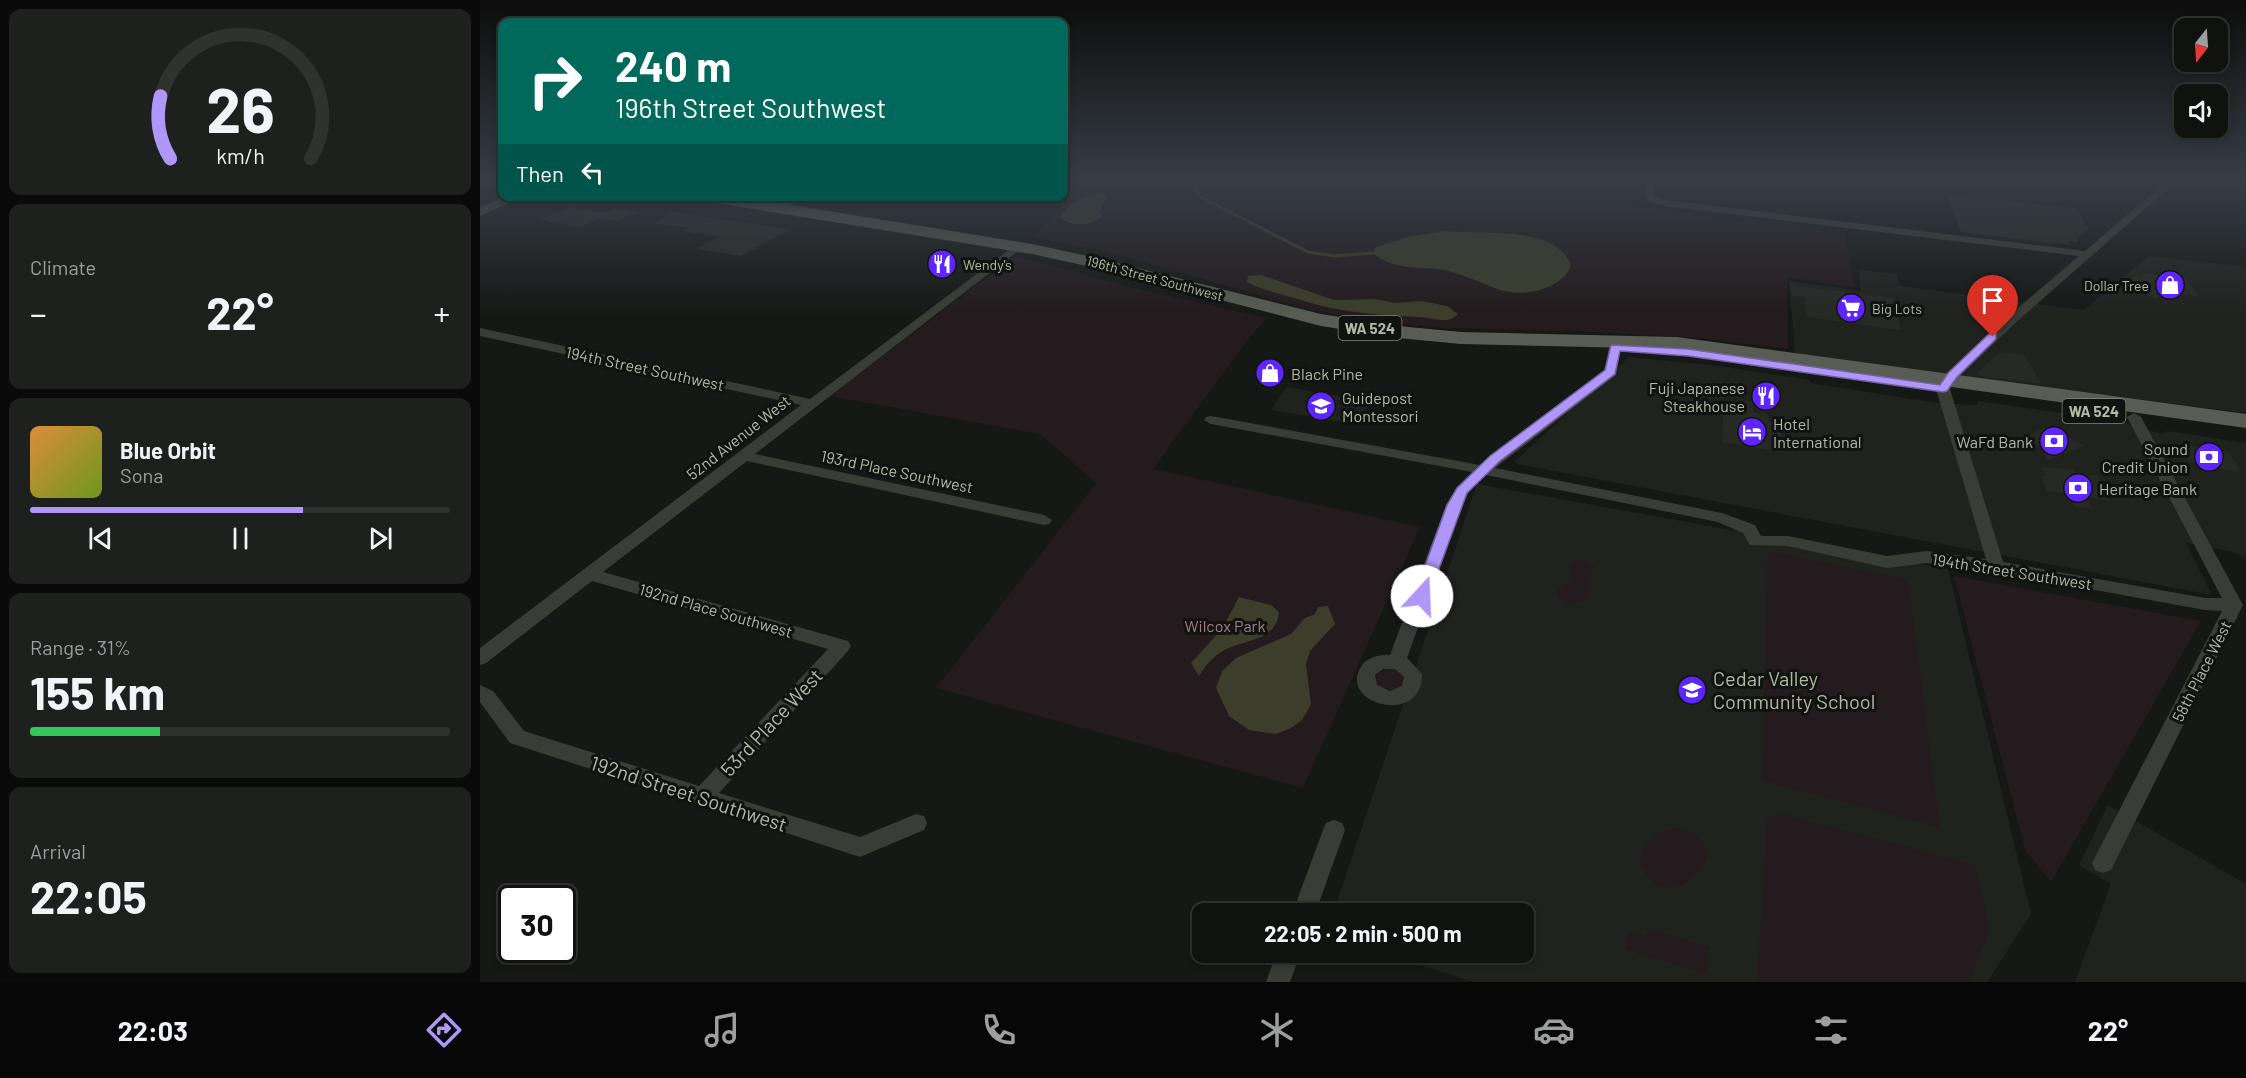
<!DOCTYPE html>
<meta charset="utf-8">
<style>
body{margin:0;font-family:Barlow,sans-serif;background:#1e201e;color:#f1f3f6;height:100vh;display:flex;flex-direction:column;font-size:22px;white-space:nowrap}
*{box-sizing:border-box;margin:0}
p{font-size:20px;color:#9c9e9f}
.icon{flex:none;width:33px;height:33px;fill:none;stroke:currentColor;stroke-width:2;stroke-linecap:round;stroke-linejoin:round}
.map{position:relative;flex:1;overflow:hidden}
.side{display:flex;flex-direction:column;gap:9px;padding:9px;background:#090a09;width:480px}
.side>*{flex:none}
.top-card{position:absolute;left:18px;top:18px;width:570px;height:183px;border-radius:12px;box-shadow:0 3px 9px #0003,0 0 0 2px #303230;background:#00695c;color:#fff;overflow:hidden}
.needle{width:39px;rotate:197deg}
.buttons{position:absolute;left:1694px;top:18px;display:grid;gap:12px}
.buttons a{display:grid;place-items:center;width:54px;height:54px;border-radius:12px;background:#101210;box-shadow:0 3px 9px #0003,0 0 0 2px #303230;font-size:30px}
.speed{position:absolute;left:18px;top:885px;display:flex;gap:12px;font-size:30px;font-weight:700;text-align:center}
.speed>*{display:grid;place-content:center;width:78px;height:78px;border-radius:50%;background:#101210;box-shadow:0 3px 9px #0003,0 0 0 2px #303230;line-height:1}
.speed .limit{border:3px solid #111;border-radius:9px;background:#fff;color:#111}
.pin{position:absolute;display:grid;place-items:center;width:51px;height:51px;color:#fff;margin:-62px -26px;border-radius:50% 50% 50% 0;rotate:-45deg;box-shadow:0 0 6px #0007}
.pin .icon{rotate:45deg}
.me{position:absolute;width:66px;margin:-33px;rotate:20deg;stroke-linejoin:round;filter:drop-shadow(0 0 4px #0008)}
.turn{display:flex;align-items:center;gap:21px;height:126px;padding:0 18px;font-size:27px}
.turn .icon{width:78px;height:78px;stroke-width:2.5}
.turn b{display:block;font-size:42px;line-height:51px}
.then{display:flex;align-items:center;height:57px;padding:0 18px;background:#0003;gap:12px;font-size:22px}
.big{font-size:45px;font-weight:700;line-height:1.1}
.side .tile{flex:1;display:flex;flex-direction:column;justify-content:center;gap:9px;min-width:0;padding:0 21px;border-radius:12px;background:#1e201e}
.side .dial{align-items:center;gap:0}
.dial svg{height:156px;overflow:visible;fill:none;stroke:#303230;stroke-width:7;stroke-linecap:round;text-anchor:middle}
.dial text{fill:#f1f3f6;stroke:none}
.song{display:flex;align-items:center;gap:18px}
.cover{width:72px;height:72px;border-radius:9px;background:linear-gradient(135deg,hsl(30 70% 55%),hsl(80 70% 35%))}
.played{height:6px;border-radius:3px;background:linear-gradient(90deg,#af97fa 65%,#303230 65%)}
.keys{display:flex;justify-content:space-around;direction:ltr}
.heat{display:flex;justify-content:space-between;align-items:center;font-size:33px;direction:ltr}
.charge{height:9px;border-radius:4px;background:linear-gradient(90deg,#34c759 31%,#303230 0)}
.trip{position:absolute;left:712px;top:903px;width:342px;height:60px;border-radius:12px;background:#101210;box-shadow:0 3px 9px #0003,0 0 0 2px #303230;font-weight:700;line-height:60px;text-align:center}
.tab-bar{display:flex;height:96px;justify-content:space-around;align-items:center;background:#060706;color:#9c9e9f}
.tab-bar .icon{width:42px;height:42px}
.tab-bar .active{color:#af97fa}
.tab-bar b{font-size:27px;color:#f1f3f6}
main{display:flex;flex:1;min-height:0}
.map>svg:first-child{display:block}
.built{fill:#20221e}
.green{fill:#231b1d}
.water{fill:#3c3d2a}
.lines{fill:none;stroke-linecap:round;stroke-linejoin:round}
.stream{stroke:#3c3d2a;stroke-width:3}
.building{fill:#272925}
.street{fill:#3a3d36;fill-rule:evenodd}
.secondary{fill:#4a4d44;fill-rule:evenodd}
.primary{fill:#585c52;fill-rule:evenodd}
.route{fill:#af97fa;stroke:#7262a2;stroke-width:1.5}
.labels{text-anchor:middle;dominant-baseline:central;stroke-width:6;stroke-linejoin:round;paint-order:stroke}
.far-poi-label{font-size:14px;fill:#b4b9a6;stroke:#111310;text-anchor:start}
.far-street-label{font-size:14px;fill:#b4b9a6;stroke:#111310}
.shield{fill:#111310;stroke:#838779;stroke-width:1.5}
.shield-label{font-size:15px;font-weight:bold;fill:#b4b9a6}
.street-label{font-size:16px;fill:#b4b9a6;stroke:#111310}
.poi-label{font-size:16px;fill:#b4b9a6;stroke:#111310;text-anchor:start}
.park-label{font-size:16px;fill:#a67b8a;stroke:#111310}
.near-poi-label{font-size:20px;fill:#b4b9a6;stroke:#111310;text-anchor:start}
.near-street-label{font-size:20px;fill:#b4b9a6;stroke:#111310}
</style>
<main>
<section class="side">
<div class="tile dial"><svg viewBox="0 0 100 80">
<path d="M14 69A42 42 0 1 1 86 69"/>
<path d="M14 69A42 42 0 0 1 9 37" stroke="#af97fa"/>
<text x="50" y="56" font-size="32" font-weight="700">26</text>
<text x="50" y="72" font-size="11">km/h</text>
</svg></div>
<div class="tile"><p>Climate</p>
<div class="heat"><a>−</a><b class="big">22°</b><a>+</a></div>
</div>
<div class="tile">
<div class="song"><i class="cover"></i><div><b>Blue Orbit</b><p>Sona</p></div></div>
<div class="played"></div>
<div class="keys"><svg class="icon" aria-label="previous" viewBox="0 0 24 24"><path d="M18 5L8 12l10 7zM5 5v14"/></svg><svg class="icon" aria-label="pause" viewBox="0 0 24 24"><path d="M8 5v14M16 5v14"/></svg><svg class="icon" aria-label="next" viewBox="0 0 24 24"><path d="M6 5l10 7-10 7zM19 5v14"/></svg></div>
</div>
<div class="tile"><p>Range · 31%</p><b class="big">155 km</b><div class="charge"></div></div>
<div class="tile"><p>Arrival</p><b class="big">22:05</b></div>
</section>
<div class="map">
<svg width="1766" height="982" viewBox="0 0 1766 982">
<rect width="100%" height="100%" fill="#161815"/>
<g class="built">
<path d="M1669 256 1766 267V413L1315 355 1309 281 1381 291 1379 270 1416 274 1420 286 1604 310Z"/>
<path d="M1149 357 1239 366 1330 380 1331 383 1457 403 1498 405V401L1644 422 1682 434 1687 431 1766 443V558L1749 551 1706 543 1732 595 1037 464 1035 461Z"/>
<path d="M806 387 891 401 879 425 791 410Z"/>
<path d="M997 484 1468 569 1551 914 1507 982H995L901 953 1044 952V914H853Z"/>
<path d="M1628 805 1766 884V982H1595L1631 884 1599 865Z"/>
</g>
<g class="green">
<path d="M610 179H763V182L774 189 812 194 847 179H970L985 182 996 179H1028L1037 184 1068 192 1104 194 1158 190 1157 206 1231 216 1230 218 1264 222 1265 218 1338 227 1339 230 1365 233 1375 287 1307 278 1308 349 1220 338 1092 331 962 328 875 319 827 309 622 250 551 238Z"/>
<path d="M536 256 658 289 787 318 769 338 673 469 940 527 823 788 456 688 616 483 560 434 349 396Z"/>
<path d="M1288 551 1428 580 1460 827 1282 780Z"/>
<path d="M1102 559 1114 566 1109 578 1107 599 1093 605 1083 603 1077 594 1079 589 1093 582 1090 569 1091 563Z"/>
<path d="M1474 576 1721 621 1571 882 1545 850Z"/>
<path d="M908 668 916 669 923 676V685L914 691 898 687 895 683 898 672Z"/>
<path d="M1298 813 1495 865 1510 929 1489 982H1277L1287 819Z"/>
<path d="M1196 828C1213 830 1223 837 1228 854 1195 936 1114 843 1196 828Z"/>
<path d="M1168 928 1229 947 1227 974 1145 949 1147 931 1167 936Z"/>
</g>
<g class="water">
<path d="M619 193 628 196 619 212 623 215C612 226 592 228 580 217 590 203 603 196 619 193Z"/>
<path d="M966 231C998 235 1080 224 1091 267 1078 291 1042 298 1017 289 999 282 983 274 964 270 938 266 915 271 893 253L896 247 932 236Z"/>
<path d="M781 275 854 300 896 299 914 303 942 301 967 306 978 314C967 326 952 317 939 317 899 315 862 313 824 301 804 294 786 292 767 282L768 276Z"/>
<path d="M759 597 791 605 799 612C796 643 762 639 741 652 732 658 725 666 719 676L711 663 742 629Z"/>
<path d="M848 606 855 624 830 651 826 664 831 705 822 720 811 728 796 734 769 730 749 716 736 688 742 671 756 658 811 634 825 618 835 614 838 607Z"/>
</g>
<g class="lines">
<path class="stream" d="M713 179 719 196 828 252 854 256 893 253"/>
</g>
<g class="building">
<path d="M1467 195 1596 208 1609 230 1597 237V242L1589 241 1591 245 1481 232Z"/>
<path d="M88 207 123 213 135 208 157 212 137 221 120 218 101 227 60 220Z"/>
<path d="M194 212 281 225 310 230 261 256 216 249 240 237 202 231 208 228 173 223Z"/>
<path d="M1661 273 1705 278 1719 296 1688 292 1682 293 1676 299 1645 285 1656 275 1663 276Z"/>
<path d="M1311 285 1414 298 1421 330 1326 317 1325 297 1312 296Z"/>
<path d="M1520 352 1545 355 1561 384 1495 375Z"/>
<path d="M1257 400 1273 402 1274 412 1287 414 1289 421 1301 423 1302 452 1242 442 1243 414 1256 416Z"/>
<path d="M1569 426 1604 445 1568 461 1563 448 1544 437Z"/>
<path d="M1699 444 1748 451 1762 473 1710 463Z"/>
<path d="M1562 467 1594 470 1596 473 1618 476 1629 501 1607 497 1612 509 1594 506 1589 494 1567 491 1561 476H1565Z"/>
</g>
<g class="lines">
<g class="street">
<path d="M1167 179H1175L1174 195 1185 200 1605 251 1689 179H1699L1534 324 1478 378 1470 389 1523 562 1725 598H1742L1647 417 1654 413 1661 417 1763 605 1631 870 1623 873 1615 870 1612 863 1742 611 1725 610 1516 572 1447 563 1407 568 1308 546 1270 545 1263 533 1238 522 1006 475 988 493 982 505 927 658 942 674C943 727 857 704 881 667 886 658 900 654 910 655L966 505 977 488 992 472 731 424 724 420 726 417 731 416 1000 465 1125 371 1129 347 1135 343 1141 347 1136 375 1015 468 1242 513 1275 525 1281 536H1308L1407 556 1447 551 1506 559 1456 389 1468 372 1526 318 1599 256 1185 206 1170 202 1164 196ZM903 669H915L924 677 922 686 910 691 897 685 895 675Z"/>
<path d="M538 243 542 244V248L275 454 564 515 572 520 569 524 564 525 267 461 123 572 368 641 371 646 368 651 239 793 380 837 436 814 444 816 447 823 444 830 380 857 224 806 221 807 213 802 30 743 0 702V685L13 691 44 731 219 786 348 649 112 581 6 663 0 665V648L321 405 0 336V328L330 399Z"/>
<path d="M854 820 862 823 865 830 835 914H812L843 830 846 823Z"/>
<path d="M797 952H821L810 982H786Z"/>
</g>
<g class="secondary">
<path d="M26 196H45L0 216V207Z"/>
<path d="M305 196H322L300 211H290L288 208Z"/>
</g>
<path class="primary" d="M216 196H255L552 244 626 260 841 314 918 326 981 332 1197 337 1766 414V428L1197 349 981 344 918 338 841 326 625 270 552 254 223 201Z"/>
</g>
<linearGradient id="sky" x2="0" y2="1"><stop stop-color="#0c0d0c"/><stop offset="0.57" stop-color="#363d46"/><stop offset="1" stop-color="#363d46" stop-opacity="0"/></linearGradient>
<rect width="1766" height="316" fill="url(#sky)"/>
<path class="route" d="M1513 333 1516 334V339L1477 377 1467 391 1463 392 1208 356 1140 351 1135 374 1020 461 987 493 949 596 947 600H936L934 596 967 505 977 488 1010 456 1125 370 1131 345 1208 349 1460 385 1468 373 1509 334Z"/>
<defs>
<g id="restaurant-disc" transform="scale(1.5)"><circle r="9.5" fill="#5e26ff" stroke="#111310"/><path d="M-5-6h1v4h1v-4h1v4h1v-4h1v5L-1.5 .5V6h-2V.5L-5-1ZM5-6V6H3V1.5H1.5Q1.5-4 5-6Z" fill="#fff"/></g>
<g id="shop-disc" transform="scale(1.5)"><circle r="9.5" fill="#5e26ff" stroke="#111310"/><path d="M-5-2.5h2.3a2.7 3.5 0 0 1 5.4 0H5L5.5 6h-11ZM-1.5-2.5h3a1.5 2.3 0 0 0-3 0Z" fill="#fff"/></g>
<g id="supermarket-disc" transform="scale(1.5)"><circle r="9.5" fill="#5e26ff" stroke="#111310"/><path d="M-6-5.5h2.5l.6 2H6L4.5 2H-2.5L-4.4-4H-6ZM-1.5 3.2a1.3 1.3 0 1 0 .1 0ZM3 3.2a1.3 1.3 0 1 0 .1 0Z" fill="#fff"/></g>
<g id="school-disc" transform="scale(1.5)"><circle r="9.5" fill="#5e26ff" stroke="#111310"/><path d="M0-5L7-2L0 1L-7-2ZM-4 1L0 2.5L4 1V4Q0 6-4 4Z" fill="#fff"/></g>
<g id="hotel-disc" transform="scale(1.5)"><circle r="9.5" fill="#5e26ff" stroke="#111310"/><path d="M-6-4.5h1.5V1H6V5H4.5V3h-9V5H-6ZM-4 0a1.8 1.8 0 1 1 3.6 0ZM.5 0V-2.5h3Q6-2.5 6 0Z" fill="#fff"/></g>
<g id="bank-disc" transform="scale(1.5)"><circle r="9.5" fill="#5e26ff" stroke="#111310"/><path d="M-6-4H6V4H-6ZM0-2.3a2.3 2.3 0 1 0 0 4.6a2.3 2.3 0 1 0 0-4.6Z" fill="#fff"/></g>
</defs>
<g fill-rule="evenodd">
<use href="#restaurant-disc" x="462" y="264"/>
<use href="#shop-disc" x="1690" y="285"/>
<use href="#supermarket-disc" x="1371" y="308"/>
<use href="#shop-disc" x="790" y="373"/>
<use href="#restaurant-disc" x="1286" y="396"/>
<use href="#school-disc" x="841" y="406"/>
<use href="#hotel-disc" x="1272" y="432"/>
<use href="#bank-disc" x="1574" y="441"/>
<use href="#bank-disc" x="1729" y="457"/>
<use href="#bank-disc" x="1598" y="488"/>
<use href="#school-disc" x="1212" y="690"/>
</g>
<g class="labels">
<g class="far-poi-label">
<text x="483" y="264">Wendy's</text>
<text x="1669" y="285" text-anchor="end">Dollar Tree</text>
<text x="1392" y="308">Big Lots</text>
</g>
<g class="far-street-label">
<text transform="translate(675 278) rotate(15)">196th Street Southwest</text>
</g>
<g class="shield">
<rect x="858.5" y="316" width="63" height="24" rx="4.5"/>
<rect x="1582.5" y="399" width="63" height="24" rx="4.5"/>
</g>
<g class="shield-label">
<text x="890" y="328">WA 524</text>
<text x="1614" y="411">WA 524</text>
</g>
<g class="street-label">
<text transform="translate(165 368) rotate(12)">194th Street Southwest</text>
<text transform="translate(258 437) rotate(-38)">52nd Avenue West</text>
<text transform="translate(417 471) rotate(12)">193rd Place Southwest</text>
<text transform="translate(1532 571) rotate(9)">194th Street Southwest</text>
<text transform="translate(236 610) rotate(16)">192nd Place Southwest</text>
<text transform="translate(1721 671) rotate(-63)">58th Place West</text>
</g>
<g class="poi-label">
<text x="811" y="373">Black Pine</text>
<text x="1265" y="387" text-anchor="end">Fuji Japanese<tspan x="1265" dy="18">Steakhouse</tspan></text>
<text x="862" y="397">Guidepost<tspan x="862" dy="18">Montessori</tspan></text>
<text x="1293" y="423">Hotel<tspan x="1293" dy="18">International</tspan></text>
<text x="1553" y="441" text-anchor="end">WaFd Bank</text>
<text x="1708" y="448" text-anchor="end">Sound<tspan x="1708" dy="18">Credit Union</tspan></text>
<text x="1619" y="488">Heritage Bank</text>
</g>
<g class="park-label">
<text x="745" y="625">Wilcox Park</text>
</g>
<g class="near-poi-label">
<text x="1233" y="678">Cedar Valley<tspan x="1233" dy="23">Community School</tspan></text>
</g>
<g class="near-street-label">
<text transform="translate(291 722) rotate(-47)">53rd Place West</text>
<text transform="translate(209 793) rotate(18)">192nd Street Southwest</text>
</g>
</g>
</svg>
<div class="buttons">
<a><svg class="needle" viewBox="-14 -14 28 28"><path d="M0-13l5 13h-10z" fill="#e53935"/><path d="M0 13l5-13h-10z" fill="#9c9e9f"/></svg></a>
<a><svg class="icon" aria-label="sound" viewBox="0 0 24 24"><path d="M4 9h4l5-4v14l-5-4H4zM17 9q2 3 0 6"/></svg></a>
</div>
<div class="speed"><div class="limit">30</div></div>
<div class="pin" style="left:1513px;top:337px;background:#d93025"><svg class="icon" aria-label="arrive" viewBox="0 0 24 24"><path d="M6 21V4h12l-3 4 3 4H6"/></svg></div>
<svg class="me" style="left:942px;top:596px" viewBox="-20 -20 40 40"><circle r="19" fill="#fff"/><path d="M0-13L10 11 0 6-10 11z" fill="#af97fa"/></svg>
<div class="trip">22:05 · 2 min · 500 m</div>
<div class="top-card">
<div class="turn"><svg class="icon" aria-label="right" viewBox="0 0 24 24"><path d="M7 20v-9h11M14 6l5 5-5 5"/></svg><div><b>240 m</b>196th Street Southwest</div></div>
<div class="then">Then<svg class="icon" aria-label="left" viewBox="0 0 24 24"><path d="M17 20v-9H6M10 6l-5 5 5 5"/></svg></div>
</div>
</div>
</main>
<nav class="tab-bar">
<b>22:03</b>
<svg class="icon active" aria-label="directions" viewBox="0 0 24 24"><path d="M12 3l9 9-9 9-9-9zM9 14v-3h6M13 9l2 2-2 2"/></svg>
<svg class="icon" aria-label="music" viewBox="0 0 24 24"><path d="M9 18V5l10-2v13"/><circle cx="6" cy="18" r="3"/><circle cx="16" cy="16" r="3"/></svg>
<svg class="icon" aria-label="phone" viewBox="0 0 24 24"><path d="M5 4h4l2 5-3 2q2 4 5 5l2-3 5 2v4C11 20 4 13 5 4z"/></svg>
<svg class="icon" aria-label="climate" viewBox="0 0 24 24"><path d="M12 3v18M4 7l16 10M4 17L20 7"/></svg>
<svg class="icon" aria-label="car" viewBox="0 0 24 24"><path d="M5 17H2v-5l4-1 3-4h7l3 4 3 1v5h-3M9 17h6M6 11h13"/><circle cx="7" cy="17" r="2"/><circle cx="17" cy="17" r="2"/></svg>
<svg class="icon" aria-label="filters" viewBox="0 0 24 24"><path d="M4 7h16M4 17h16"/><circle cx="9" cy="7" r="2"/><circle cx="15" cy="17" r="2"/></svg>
<b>22°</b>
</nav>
